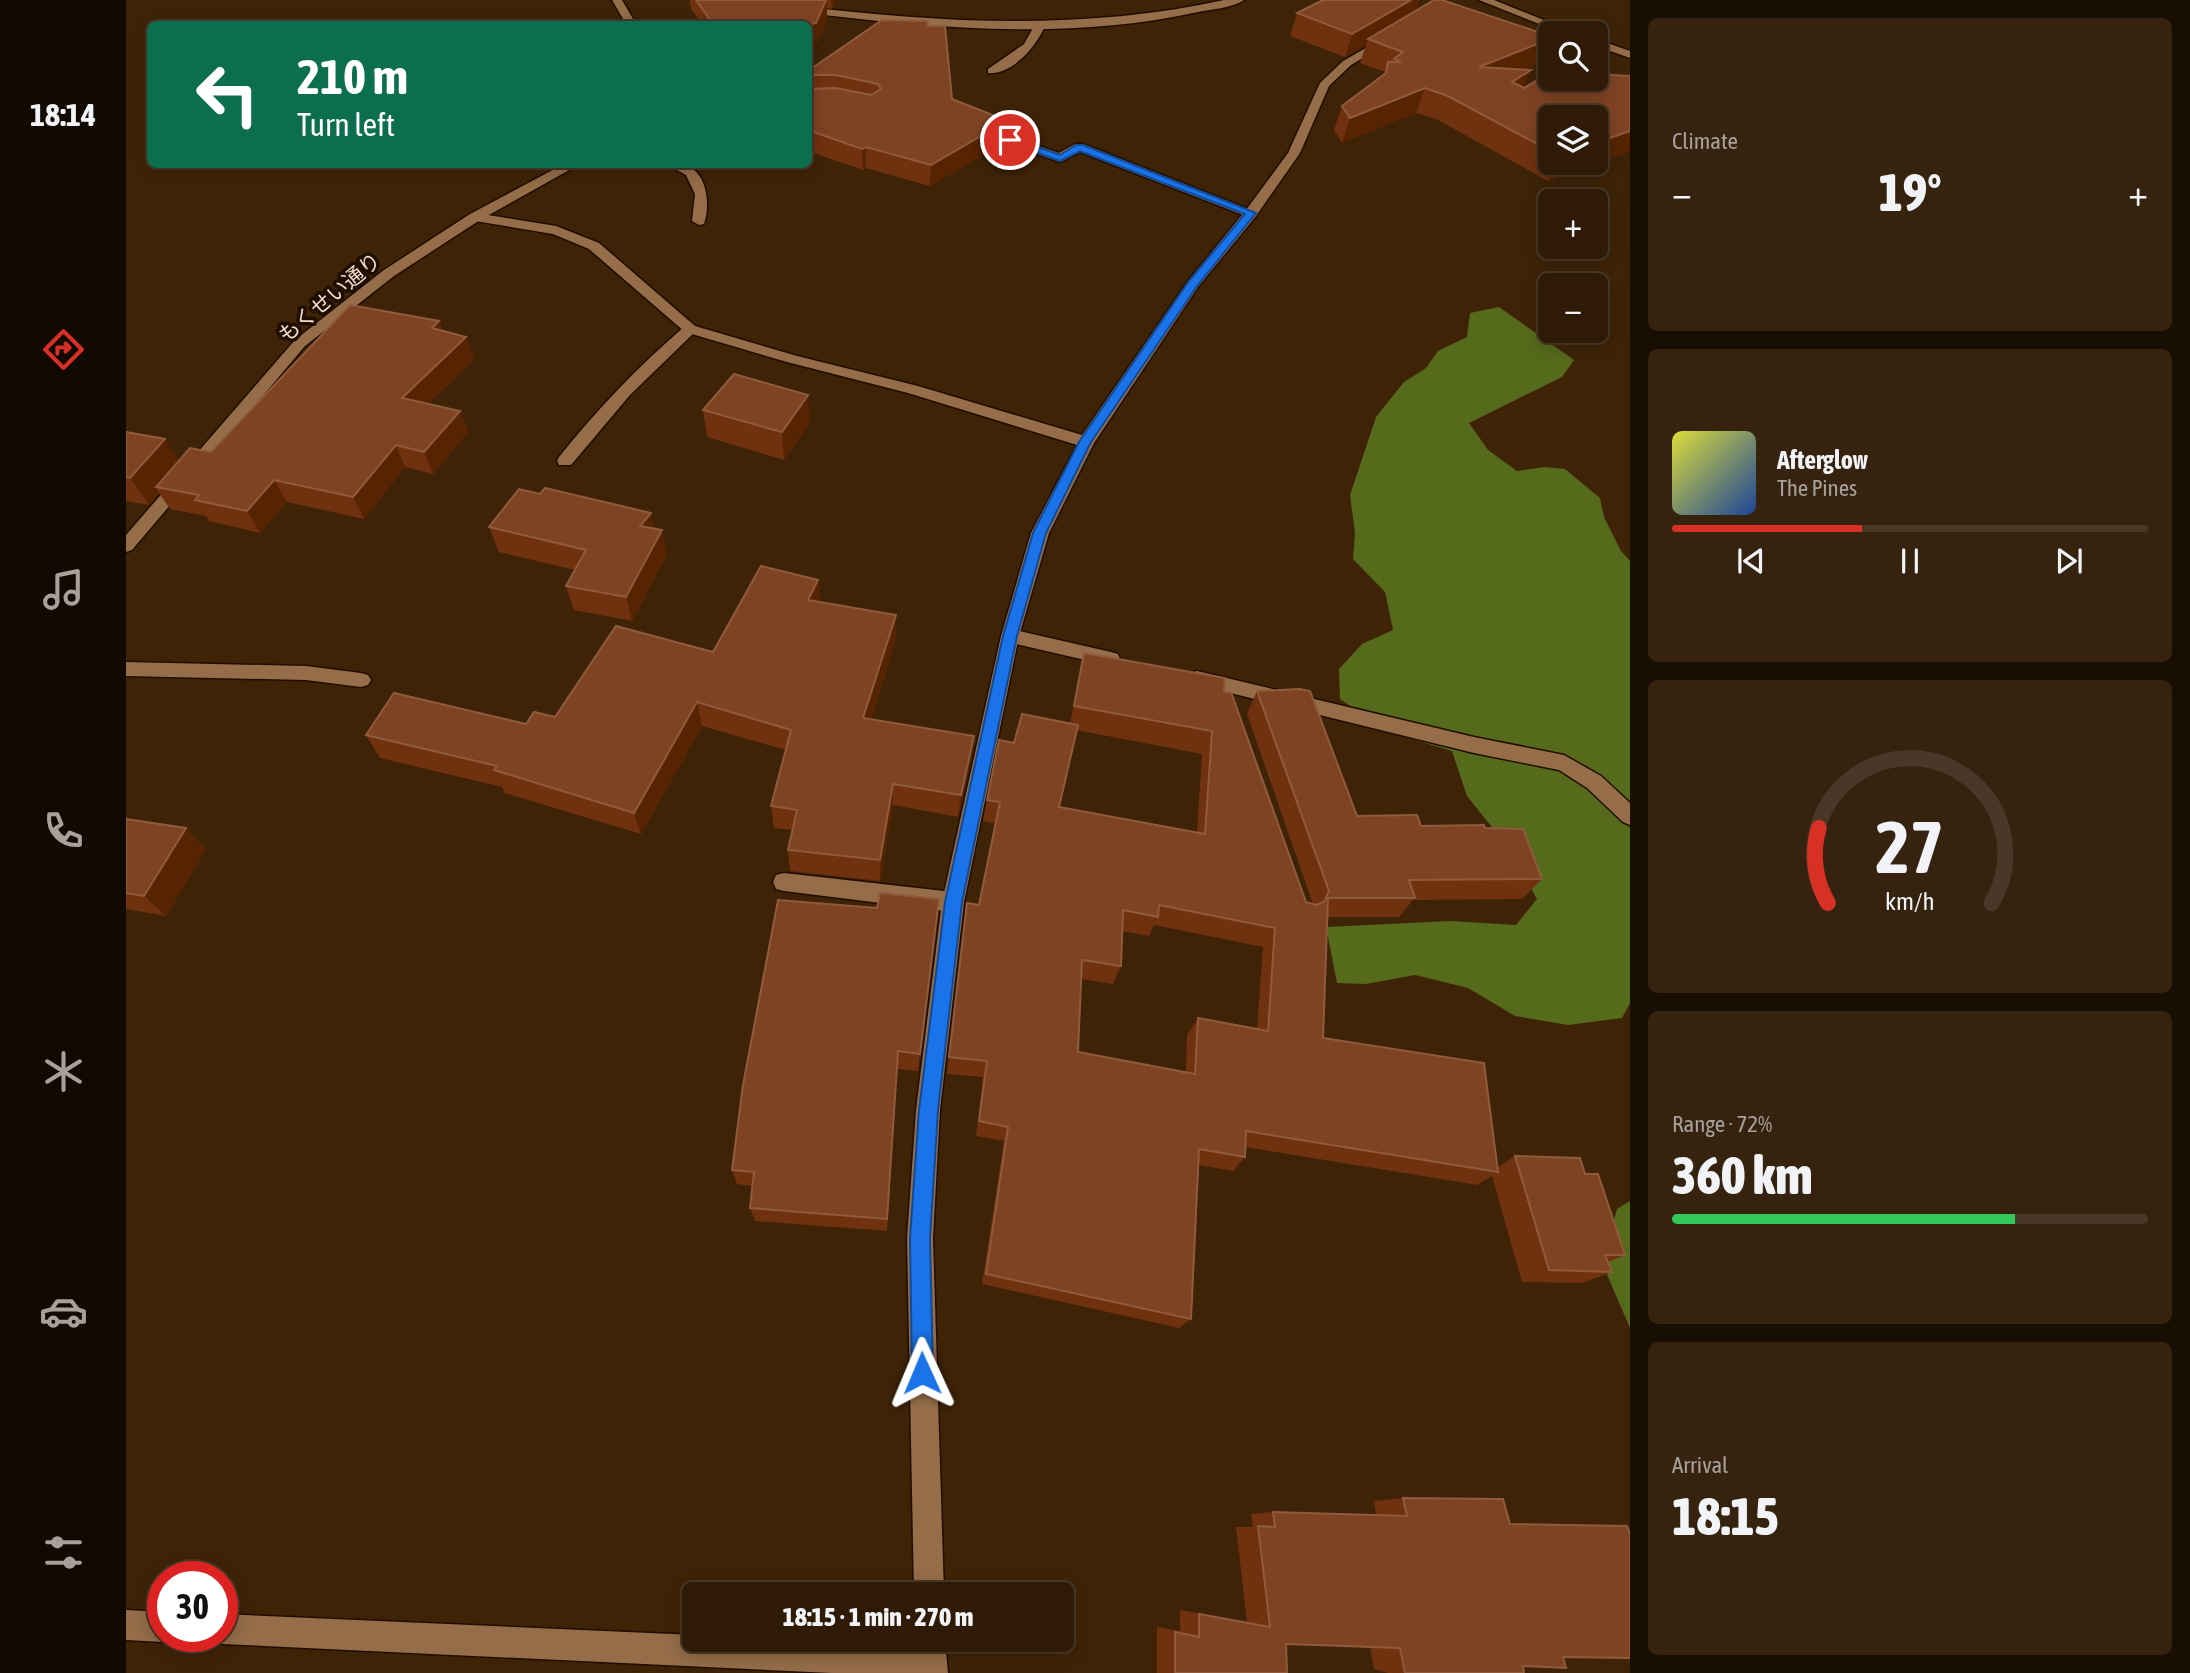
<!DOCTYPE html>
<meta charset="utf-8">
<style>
body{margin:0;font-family:"Asap Condensed","Noto Sans JP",sans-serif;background:#36230f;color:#f1f3f6;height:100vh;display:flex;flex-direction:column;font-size:26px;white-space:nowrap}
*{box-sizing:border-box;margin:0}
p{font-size:23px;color:#a7a19a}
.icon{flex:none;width:38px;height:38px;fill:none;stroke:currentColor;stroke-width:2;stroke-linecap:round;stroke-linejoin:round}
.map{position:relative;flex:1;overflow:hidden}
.drawer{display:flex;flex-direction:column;gap:18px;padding:18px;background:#190e03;width:560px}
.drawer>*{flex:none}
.banner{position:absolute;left:21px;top:21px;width:665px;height:147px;border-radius:10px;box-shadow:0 4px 18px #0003,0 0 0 2px #493827;background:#0b6e4f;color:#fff;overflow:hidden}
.controls{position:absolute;left:1412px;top:21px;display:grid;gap:14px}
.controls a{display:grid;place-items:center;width:70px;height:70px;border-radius:10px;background:#2e1a05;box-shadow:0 4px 18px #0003,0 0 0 2px #493827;font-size:35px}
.speed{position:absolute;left:21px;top:1561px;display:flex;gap:14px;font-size:35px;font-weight:700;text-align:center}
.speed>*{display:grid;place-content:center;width:91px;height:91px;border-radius:50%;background:#2e1a05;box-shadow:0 4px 18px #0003,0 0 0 2px #493827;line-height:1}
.speed .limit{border:10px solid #d22;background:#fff;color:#111}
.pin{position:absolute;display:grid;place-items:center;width:60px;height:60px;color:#fff;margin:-30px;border:4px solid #fff;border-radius:50%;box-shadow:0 2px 7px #0007}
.me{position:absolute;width:77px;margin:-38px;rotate:359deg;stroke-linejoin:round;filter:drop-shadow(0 0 5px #0008)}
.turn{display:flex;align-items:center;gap:24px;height:147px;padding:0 35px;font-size:32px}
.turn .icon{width:91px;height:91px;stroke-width:2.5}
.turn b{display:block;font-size:49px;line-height:60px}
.big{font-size:52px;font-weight:800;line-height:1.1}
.drawer .card{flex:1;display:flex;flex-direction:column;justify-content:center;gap:10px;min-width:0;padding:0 24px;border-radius:10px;background:#36230f}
.drawer .dial{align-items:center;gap:0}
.dial svg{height:182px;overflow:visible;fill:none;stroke:#493827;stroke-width:7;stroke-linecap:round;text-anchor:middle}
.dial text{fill:#f1f3f6;stroke:none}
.song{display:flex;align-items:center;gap:21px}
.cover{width:84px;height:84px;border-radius:10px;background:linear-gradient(135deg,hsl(60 70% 55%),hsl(220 70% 35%))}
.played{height:7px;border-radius:4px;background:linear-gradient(90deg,#d93025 40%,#493827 40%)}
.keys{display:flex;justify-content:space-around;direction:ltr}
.heat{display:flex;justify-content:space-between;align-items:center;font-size:38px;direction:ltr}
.charge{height:10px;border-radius:5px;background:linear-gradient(90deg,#34c759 72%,#493827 0)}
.trip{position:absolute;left:556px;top:1582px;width:392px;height:70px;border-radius:10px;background:#2e1a05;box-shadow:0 4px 18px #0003,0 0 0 2px #493827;font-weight:800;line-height:70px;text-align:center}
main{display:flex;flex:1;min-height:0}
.tab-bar{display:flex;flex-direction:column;width:126px;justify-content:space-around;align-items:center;background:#120a02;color:#a7a19a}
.tab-bar .icon{width:49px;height:49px}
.tab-bar .active{color:#d93025}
.tab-bar b{font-size:32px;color:#f1f3f6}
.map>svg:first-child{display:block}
.forest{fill:#566a1c}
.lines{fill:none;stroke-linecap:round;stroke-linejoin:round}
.service-casing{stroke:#200e00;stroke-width:3}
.minor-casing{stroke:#200e00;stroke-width:3}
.tertiary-casing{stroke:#200e00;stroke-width:3}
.service{fill:#956d49;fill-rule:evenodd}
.minor{fill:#956d49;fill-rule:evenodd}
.tertiary{fill:#956d49;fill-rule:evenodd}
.wall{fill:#70310f;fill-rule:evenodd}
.shaded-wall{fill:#562403}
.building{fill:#7e4323;stroke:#905b3d;stroke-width:2;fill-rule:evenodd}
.route{fill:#1a73e8;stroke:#114b97;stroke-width:2}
.labels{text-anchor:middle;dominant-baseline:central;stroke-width:7;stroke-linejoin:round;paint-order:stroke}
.far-street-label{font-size:21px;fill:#f1dbc8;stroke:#1e0f02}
</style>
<main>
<nav class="tab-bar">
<b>18:14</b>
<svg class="icon active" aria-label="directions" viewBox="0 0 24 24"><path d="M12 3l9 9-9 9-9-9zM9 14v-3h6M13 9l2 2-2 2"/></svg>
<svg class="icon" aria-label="music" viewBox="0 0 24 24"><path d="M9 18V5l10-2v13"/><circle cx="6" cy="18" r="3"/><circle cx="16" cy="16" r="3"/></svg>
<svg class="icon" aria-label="phone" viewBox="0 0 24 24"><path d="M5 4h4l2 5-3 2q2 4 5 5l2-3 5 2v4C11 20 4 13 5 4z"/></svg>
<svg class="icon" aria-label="climate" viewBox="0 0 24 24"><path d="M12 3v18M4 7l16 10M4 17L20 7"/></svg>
<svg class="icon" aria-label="car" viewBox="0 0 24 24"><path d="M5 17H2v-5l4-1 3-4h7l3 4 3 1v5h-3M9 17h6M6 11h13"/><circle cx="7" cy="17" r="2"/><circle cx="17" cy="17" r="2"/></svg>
<svg class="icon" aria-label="filters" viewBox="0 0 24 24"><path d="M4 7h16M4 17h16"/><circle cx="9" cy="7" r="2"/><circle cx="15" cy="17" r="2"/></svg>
</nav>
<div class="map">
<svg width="1504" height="1673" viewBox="0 0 1504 1673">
<rect width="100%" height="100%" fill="#3e2307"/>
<g class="forest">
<path d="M1373 307 1448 360 1436 377 1343 423 1362 450 1391 471 1418 467 1439 469 1474 498 1478 517 1495 551 1504 561V1003L1496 1018 1442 1025 1389 1016 1342 988 1289 975 1240 984 1211 983 1200 927 1325 921 1390 925 1411 899 1382 847 1341 796 1326 751 1262 732 1214 699 1213 669 1236 644 1267 630 1259 592 1227 559 1229 533 1224 495 1250 417 1278 382 1300 368 1312 351 1341 337 1344 313Z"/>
<path d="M1504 1201V1328L1476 1263 1491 1209Z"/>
</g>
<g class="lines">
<g class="service-casing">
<g id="service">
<path d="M911 21 920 23C913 44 886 76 862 73V69L898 44Z"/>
<path d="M1481 45 1491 47 1470 59V51Z"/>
<path d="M884 136 933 153 949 144H957L1132 213 1125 217 1120 216 954 152 934 162 880 143V137Z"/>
<path d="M540 164C545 164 552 163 558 165 581 170 585 205 578 224L573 225 566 221 569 194 560 175Z"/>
<path d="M564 325 571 329 569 332 504 395 445 465H433L431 461 433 457C471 409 513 366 559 326Z"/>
<path d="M884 629 985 652 992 654 994 659 992 664 985 666 877 641 875 636 877 631Z"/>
<path d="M0 662 180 666 235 673 242 675 245 680 242 685 235 687 180 680 0 676Z"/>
<path d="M1071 671 1348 737 1438 755 1475 776 1504 803V825L1497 822 1461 788 1433 770 1348 753 1064 683 1061 678 1064 673Z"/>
<path d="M658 873 827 892 835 895 838 902 835 909 827 912 658 891 650 889 647 882 650 875Z"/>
</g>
</g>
<g class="minor-casing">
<g id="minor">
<path d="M1098 0H1118C1107 8 1086 9 1072 12 942 41 804 28 673 12L668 9 673 6C815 23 957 31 1098 0Z"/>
<path d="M1353 0H1368L1450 33H1436Z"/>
<path d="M1261 36 1267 39 1265 41 1225 65 1203 86 1174 153 1130 216 1072 287 968 443 923 533 893 636 838 902 814 1110 807 1238 818 1594H788L781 1238 790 1110 816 902 875 636 905 533 951 445 782 393 661 362 559 332 463 249 427 234 349 221 342 217 349 213 430 226 473 243 569 326 671 356 792 386 956 435 1062 281 1120 210 1162 153 1194 83 1217 61Z"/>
<path d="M1470 39 1504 51V58L1470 46Z"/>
<path d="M0 1610 37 1612V1636L48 1638 37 1642 0 1640Z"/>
<path d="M96 1614 569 1635V1640H662L789 1646V1640H819L822 1673H706L96 1644 85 1640 84 1636H96Z"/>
</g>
</g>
<g class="tertiary-casing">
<g id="tertiary">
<path d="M486 0H496L510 24H500Z"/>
<path d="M438 164H454L354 220 268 276 179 346 6 550 0 552V535L169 340 258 270 344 214Z"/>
</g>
</g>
<use href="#service" class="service"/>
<use href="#minor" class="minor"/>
<use href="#tertiary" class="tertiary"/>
</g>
<g class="wall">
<path d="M564 0H710L706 9 701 8V19L691 43 682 44V24H576L565 9Z"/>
<path d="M1197 0H1293L1289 11 1424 36V46L1418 61 1397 70V88L1504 76V151L1422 181 1312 120 1290 113 1216 143 1208 130 1216 106 1258 75 1259 72 1234 63 1240 45 1219 57 1164 36 1171 13ZM1424 117 1470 163H1424Z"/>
<path d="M802 26 826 99 877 143 804 186 740 168 737 170 682 151V71Z"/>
<path d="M313 321 317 331 348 359 302 404 334 411 342 432 307 474 279 467 238 519 161 502 134 533 83 521 80 516 44 509 33 493 23 505 0 501V432L53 461 85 452Z"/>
<path d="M577 410 684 422 658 460 581 437Z"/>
<path d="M363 527 528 528 541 554 506 621 448 610 440 586 449 570 373 552Z"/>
<path d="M692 580 694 602 770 639 745 719 845 758 832 817 767 805 754 881 664 871 662 850 666 830 648 828 645 806 660 750 576 726 515 834 379 793 376 787 254 758 240 735 400 724 429 717 587 652Z"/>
<path d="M958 653 1098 692 1180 902 1187 904 1121 714 1131 691 1231 816 1295 826 1359 828 1416 879 1396 899 1287 900 1273 917H1202L1197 1038 1372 1167 1389 1156 1459 1174 1499 1255 1482 1262 1486 1272 1456 1283 1396 1282 1366 1176 1351 1185 1119 1147V1157L1107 1171 1073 1165 1065 1319 1053 1328 856 1284 878 1141 850 1136 857 1077 821 1074 838 923 853 905 869 823 857 821 861 800 944 724ZM950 730 1076 754 1071 832 933 807ZM1028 925 1137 947 1131 1029 1072 1018 1061 1035 1060 1073 952 1052 955 979 987 984 995 966 996 931 1023 936Z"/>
<path d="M0 819 60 828 80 849 40 916 0 909Z"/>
<path d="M811 920 792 1071 771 1069 761 1231 629 1221 624 1208 627 1186 611 1184 606 1170Z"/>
<path d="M1277 1498 1384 1524 1437 1657 1397 1666 1398 1673H1262L1248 1669 1244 1647 1160 1644 1161 1673H1031V1627L1054 1631V1610L1121 1622 1110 1527H1127L1125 1514 1147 1512 1250 1515 1248 1501Z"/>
</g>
<g class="shaded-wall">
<path d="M701 0V19L691 43 682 44V25Z"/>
<path d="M705 0H710L706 9Z"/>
<path d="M1285 0H1293L1287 17 1242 39 1240 45 1219 57 1226 34Z"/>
<path d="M1424 39V46L1418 61 1344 91 1353 67Z"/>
<path d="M1405 70 1394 94 1386 82Z"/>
<path d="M1299 88 1290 113 1216 143 1224 118Z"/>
<path d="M879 122 877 143 804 186 805 165Z"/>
<path d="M1504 122V151L1422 181 1431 163H1470V143Z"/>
<path d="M740 147V168L737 170 736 149Z"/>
<path d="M313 321 321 343 306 328Z"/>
<path d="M340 337 348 359 285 420 276 398Z"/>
<path d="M682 395 684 422 658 460 656 432Z"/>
<path d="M334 411 342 432 307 474 298 452Z"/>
<path d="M39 439 56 466 30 487 33 493 23 505 4 478Z"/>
<path d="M270 445 279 467 238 519 227 497Z"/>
<path d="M148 480 161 502 134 533 121 511Z"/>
<path d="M525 513 530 538 514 526Z"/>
<path d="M536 530 541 554 506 621 500 597Z"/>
<path d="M692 580 694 604 682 600Z"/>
<path d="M770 615V639L738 740 737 718Z"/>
<path d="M571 702 576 726 515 834 508 813Z"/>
<path d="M848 736 845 758 832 817 835 795Z"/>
<path d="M767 784V805L754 881V860Z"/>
<path d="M60 828 80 849 40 916 18 896Z"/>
<path d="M813 899 811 920 792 1071 794 1054Z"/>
</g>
<g class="building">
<path d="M570 0H700L690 23 682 25 587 24Z"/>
<path d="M1197 0H1285L1226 34 1171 13Z"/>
<path d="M1308 0H1316L1424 36V39L1353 67 1405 70 1386 82 1398 88 1424 73V79H1470V74L1504 76V131L1470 143V117H1424V151L1322 96 1299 88 1224 118 1216 106 1260 73 1262 62H1275L1268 59 1277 52 1242 39Z"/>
<path d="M756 20 802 21V26H819L826 99 879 120V122L805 165 740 147 736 149 682 130V89L710 88 745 95 755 89 752 84 710 75H682V71Z"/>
<path d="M224 305 313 321 306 328 340 337 276 398 334 411 298 452 270 445 227 497 148 480 121 511 69 500 73 495 30 487 64 448 85 452Z"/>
<path d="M608 374 682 395 656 432 577 410Z"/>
<path d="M0 432 39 439 4 478 0 477Z"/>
<path d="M419 488 525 513 514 526 536 530 500 597 440 586 460 550 363 527 393 489 414 494Z"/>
<path d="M635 566 692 580 682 600 770 615 737 718 848 736 835 795 767 784 754 860 662 850 671 810 645 806 665 730 571 702 508 813 368 770 371 766 240 735 268 693 400 724 408 712 429 717 490 626 587 652Z"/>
<path d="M958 653 1099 678 1098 692H1105L1180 902 1190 905 1198 902 1203 891 1131 691 1174 689 1184 691 1231 816 1291 815 1295 826 1358 825 1359 828 1397 829 1416 879 1283 880 1289 898H1202L1197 1038 1358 1063 1372 1172 1120 1131 1119 1157 1073 1149 1065 1319 860 1274 882 1127 853 1121 861 1061 823 1057 841 903 853 905 874 802 861 800 873 740 888 743 896 714 952 725 933 807 1079 834 1086 731 948 706ZM1033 905 1149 928 1142 1031 1072 1018 1069 1074 952 1052 956 960 995 966 997 910 1032 917Z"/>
<path d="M0 819 60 828 18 896 0 893Z"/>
<path d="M754 893 813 899 794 1054 772 1051 761 1219 624 1208 628 1172 606 1170 617 1085 652 900 751 908Z"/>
<path d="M1389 1156 1454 1158 1459 1174H1472L1499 1255H1479L1486 1272 1423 1270Z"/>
<path d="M1277 1498 1377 1499 1384 1524 1501 1526 1504 1534V1658L1437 1657 1440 1668 1397 1666 1398 1673H1279L1274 1648 1160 1644 1161 1673H1049V1632L1073 1637V1614L1144 1627 1132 1526 1149 1527 1147 1512 1281 1516Z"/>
</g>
<path class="route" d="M884 137 934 155 950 145H957L1130 213 1071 286 965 442 920 533 891 636 836 902 812 1110 804 1238 807 1373 804 1380 796 1383 789 1380 786 1373 784 1238 793 1110 819 902 877 636 907 533 953 442 1063 281 1119 214 954 151 934 161 881 142 879 140Z"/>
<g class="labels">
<g class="far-street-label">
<text transform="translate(203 297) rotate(-40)">もくせい通り</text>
</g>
</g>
</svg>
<div class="controls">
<a><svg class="icon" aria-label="search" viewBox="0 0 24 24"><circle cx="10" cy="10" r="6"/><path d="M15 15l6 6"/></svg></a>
<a><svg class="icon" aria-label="layers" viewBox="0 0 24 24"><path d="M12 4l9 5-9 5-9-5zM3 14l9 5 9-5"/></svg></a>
<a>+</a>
<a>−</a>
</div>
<div class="speed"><div class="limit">30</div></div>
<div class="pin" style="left:884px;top:140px;background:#d93025"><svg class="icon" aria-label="arrive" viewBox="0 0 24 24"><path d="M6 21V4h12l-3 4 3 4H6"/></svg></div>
<svg class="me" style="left:796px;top:1373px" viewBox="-20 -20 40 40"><path d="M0-17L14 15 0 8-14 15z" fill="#1a73e8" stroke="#fff" stroke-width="4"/></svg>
<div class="trip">18:15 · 1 min · 270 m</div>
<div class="banner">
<div class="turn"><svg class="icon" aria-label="left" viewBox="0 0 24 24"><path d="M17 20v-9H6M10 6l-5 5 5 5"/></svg><div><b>210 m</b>Turn left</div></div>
</div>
</div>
<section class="drawer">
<div class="card"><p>Climate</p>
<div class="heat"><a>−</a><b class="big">19°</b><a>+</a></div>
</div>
<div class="card">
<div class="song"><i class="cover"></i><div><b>Afterglow</b><p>The Pines</p></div></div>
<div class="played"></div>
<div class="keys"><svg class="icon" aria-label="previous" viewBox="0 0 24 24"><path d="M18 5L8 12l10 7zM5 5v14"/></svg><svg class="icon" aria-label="pause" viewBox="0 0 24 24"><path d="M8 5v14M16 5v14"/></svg><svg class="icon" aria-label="next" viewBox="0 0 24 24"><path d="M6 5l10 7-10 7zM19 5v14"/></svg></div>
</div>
<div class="card dial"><svg viewBox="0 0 100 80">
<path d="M14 69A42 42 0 1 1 86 69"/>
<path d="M14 69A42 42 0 0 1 10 36" stroke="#d93025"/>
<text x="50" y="56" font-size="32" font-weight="700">27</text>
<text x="50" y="72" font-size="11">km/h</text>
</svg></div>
<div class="card"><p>Range · 72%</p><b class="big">360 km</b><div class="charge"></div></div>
<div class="card"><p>Arrival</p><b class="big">18:15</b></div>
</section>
</main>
